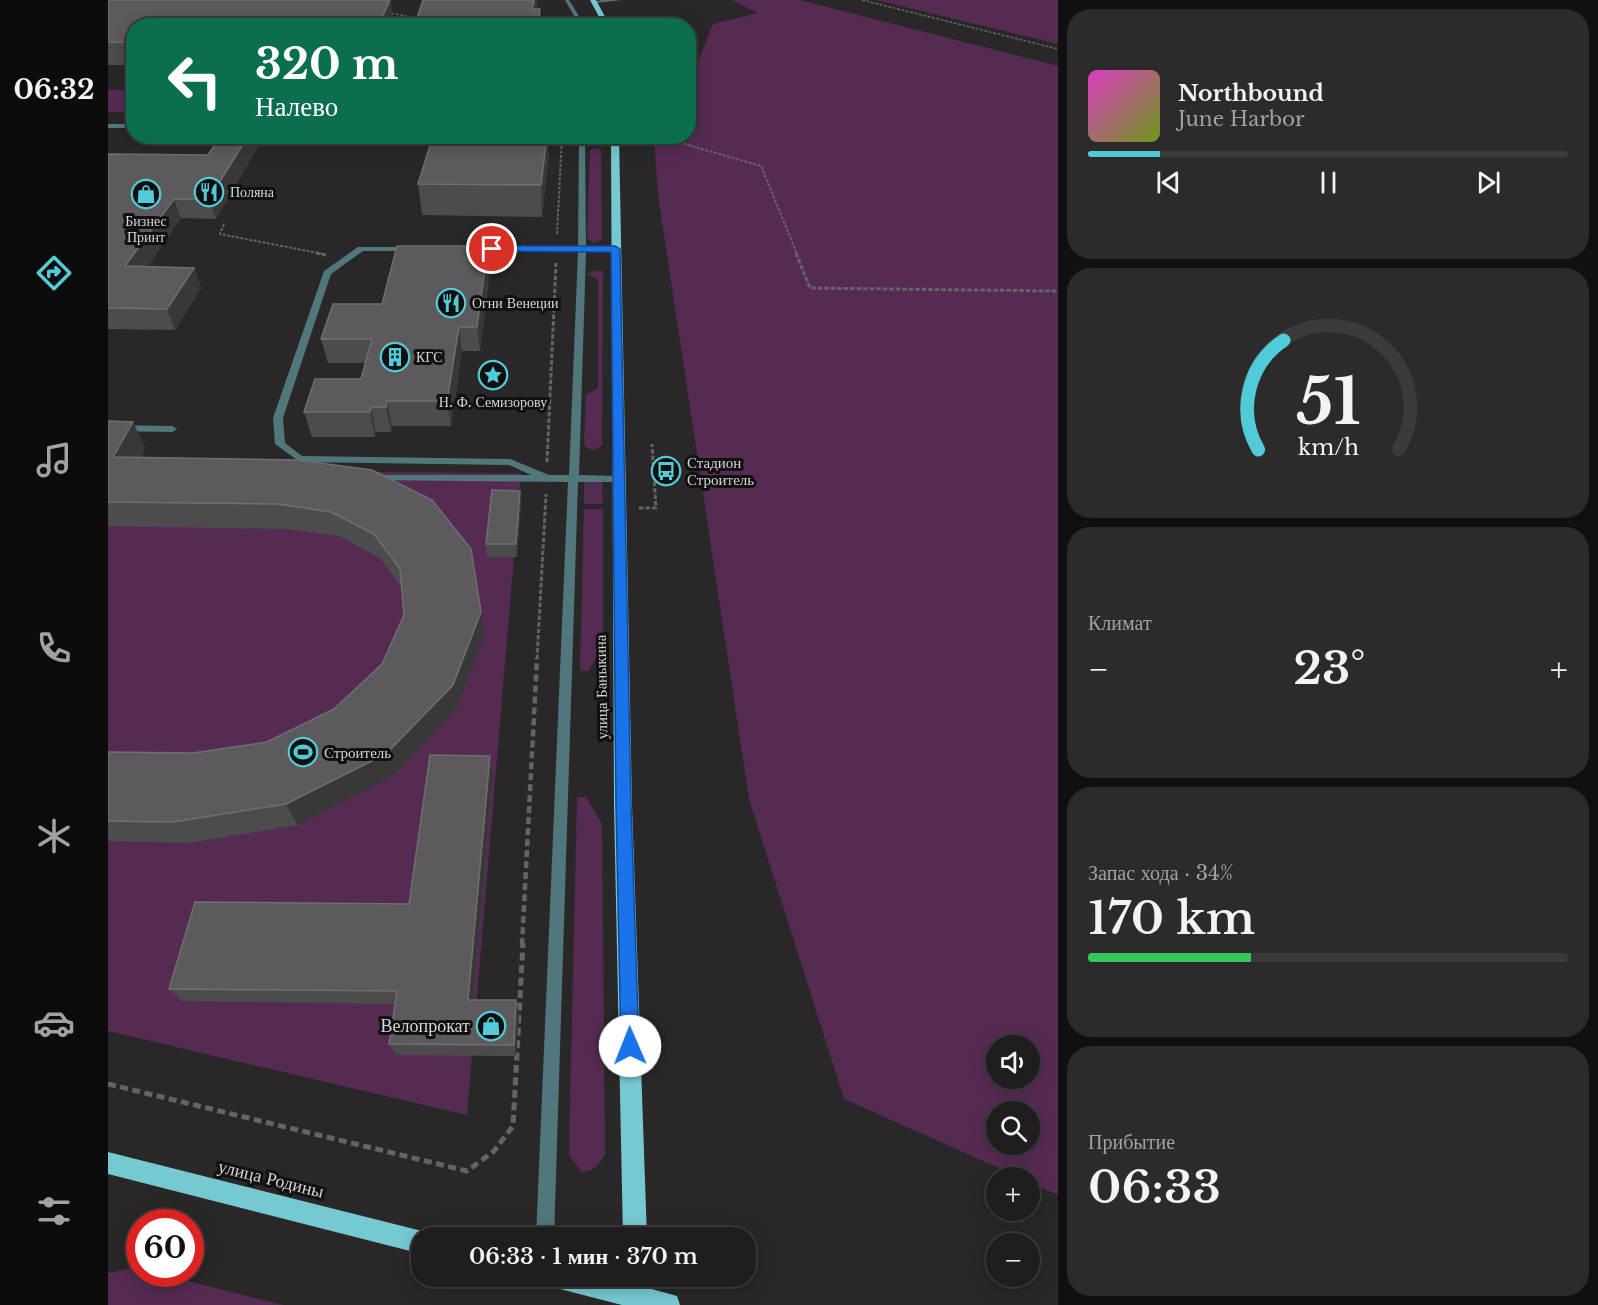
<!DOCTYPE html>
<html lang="ru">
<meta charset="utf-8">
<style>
body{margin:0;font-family:"Libre Baskerville",serif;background:#2c2a2b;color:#f1f3f6;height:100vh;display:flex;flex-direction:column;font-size:22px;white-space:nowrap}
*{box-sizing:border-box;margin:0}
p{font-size:20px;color:#a1a2a4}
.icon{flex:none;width:33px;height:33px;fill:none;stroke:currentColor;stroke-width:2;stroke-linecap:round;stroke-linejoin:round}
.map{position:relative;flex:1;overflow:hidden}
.sheet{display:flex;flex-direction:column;gap:9px;padding:9px;background:#111010;width:540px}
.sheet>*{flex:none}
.guide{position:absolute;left:18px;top:18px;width:570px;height:126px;border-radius:24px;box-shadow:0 3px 15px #0003,0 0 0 2px #3c3b3c;background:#0b6e4f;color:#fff;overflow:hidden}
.tools{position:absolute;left:878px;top:1035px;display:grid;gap:12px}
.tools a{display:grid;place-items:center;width:54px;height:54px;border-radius:50%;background:#1f1d1e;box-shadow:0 3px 15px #0003,0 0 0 2px #3c3b3c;font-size:30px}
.speed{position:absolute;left:18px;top:1209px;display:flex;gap:12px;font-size:30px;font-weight:700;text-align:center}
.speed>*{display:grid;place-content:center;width:78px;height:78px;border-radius:50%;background:#1f1d1e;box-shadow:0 3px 15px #0003,0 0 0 2px #3c3b3c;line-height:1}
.speed .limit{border:9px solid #d22;background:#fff;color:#111}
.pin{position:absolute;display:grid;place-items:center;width:51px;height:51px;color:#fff;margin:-26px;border:3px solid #fff;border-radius:50%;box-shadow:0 2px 6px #0007}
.me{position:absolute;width:66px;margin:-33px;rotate:359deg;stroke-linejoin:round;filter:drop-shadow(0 0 4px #0008)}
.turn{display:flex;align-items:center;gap:21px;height:126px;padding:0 30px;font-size:27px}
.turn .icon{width:78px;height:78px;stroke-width:2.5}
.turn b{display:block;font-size:42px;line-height:51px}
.big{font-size:45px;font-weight:600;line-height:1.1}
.sheet .widget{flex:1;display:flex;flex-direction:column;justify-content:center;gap:9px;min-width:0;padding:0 21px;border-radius:24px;background:#2c2a2b}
.sheet .dial{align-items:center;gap:0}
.dial svg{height:156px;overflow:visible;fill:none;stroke:#3c3b3c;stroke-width:7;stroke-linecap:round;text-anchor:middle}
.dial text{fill:#f1f3f6;stroke:none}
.song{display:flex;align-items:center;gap:18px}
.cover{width:72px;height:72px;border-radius:9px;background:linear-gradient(135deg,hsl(310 70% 55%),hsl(80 70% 35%))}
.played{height:6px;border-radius:3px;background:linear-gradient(90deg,#52cbd8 15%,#3c3b3c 15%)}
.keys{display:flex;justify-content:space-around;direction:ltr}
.heat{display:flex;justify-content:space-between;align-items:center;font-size:33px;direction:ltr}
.charge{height:9px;border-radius:4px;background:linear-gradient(90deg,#34c759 34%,#3c3b3c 0)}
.trip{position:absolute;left:303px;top:1227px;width:345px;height:60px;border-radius:24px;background:#1f1d1e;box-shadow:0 3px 15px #0003,0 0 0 2px #3c3b3c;font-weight:600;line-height:60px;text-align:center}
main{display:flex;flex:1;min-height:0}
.tabs{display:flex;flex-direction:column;width:108px;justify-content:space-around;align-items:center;background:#0c0c0c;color:#a1a2a4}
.tabs .icon{width:42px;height:42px}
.tabs .on{color:#52cbd8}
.tabs b{font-size:27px;color:#f1f3f6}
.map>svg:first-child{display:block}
.green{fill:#552b54;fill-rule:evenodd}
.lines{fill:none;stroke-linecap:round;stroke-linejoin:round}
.path-far4{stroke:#656465;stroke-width:1.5;stroke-dasharray:3 1.5;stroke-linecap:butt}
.path-far3{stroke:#656465;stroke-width:2;stroke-dasharray:3 1.5;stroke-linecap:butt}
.path-far2{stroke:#656465;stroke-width:3;stroke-dasharray:4.5 2;stroke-linecap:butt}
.path-far1{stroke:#656465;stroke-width:4.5;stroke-dasharray:7 4;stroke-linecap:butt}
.path{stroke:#656465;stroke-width:5;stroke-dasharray:8 4.5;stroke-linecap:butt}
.lane{fill:#51777c;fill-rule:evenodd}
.street{fill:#51777c;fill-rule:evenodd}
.primary{fill:#76c8d1;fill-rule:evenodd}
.wall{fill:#4d4c4d}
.shaded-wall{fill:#393738}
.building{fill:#5c5a5c;stroke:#706e70;stroke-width:1.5}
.route{fill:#1a73e8;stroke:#114b97;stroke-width:1.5}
.labels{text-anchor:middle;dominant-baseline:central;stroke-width:6;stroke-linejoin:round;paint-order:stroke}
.far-poi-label{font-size:14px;fill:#d8d7d8;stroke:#111011;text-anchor:start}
.poi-label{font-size:15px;fill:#d8d7d8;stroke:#111011;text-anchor:start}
.street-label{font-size:15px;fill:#d8d7d8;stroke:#111011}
.near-poi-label{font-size:18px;fill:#d8d7d8;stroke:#111011;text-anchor:end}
.near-street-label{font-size:18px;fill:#d8d7d8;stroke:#111011}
</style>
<main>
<nav class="tabs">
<b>06:32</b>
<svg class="icon on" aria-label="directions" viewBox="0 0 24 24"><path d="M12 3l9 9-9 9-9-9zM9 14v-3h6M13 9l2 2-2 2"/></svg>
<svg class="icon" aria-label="music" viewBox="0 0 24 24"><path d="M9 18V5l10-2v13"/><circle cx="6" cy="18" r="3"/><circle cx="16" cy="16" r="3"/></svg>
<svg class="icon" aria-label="phone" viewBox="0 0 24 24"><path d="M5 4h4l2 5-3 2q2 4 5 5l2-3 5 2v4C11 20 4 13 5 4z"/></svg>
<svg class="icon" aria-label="climate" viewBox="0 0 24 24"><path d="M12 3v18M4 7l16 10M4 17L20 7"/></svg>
<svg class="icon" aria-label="car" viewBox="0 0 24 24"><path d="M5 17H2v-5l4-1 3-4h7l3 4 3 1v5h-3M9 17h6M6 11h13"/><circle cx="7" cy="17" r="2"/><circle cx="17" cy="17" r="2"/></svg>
<svg class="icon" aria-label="filters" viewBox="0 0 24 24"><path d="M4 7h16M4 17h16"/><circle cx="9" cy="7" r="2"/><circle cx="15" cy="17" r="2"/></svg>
</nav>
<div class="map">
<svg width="950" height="1305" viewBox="0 0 950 1305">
<rect width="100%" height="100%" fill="#292728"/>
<g class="green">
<path d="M624 0H692L950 66V1195L921 1182V1178L911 1177 736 1099 641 799 550 195 546 137 580 136 581 74 586 72 605 24 650 13ZM888 1046H921V1078H888ZM888 1112H921V1144H888Z"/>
<path d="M768 0H950V44Z"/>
<rect x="0" y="90" width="25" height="22"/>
<path d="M486 148 493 150 494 239 486 243 479 238 482 150Z"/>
<path d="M487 271H495L494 445 487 450 478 448 476 443 478 395 490 388V279L479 274Z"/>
<path d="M0 446 37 447 30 470 413 473 359 1115 0 1031Z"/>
<path d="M476 482H494L495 504H476Z"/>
<path d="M476 509H495V644L481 671H472Z"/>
<path d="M469 797H478L494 824 497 1154C491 1165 487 1171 474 1172L461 1155Z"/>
<path d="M30 1267 32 1274H53L175 1305H0V1273Z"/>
</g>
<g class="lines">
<g class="path-far4">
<path d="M754 0 950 49"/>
<path d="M279 13 299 16"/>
</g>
<g class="path-far3">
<path d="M436 137H454L449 234"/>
<path d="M522 139 573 143 653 166 689 254"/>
<path d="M116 224 112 234 215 254"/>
</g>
<g class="path-far2">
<path d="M208 253 218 255"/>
<path d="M688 253 702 288 950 291"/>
<path d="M439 462 448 263"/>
<path d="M531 508H548L544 444"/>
<path d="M429 659 438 494"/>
</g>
<path class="path-far1" d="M414 945 429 658"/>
<path class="path" d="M0 1084 359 1171 386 1151 405 1126 415 943"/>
<g class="lane">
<path d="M457 0H461L477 26H472Z"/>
<path d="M494 0H514L487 3 485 2Z"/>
<path d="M471 136H477L478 247H507L511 249 507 251H478L471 475 511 476 516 479 511 482H470L446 1238H428L460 482 263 480 258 477 259 475H423L401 465 192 462 167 444 165 418 216 271 250 247H305L309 249 308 251H255L223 274 175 418 177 443 194 456 402 459 441 475H461L470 251H365L361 249 365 247H470Z"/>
<path d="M0 425 64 426 69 429 64 432 0 431Z"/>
</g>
<rect class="street" x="0" y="124" width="26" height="4"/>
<g class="primary">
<path d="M482 0H488L502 26H496Z"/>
<path d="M503 136H511L524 806 539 1238H515L506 806Z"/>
<path d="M0 1152 314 1231 323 1238H314V1254L0 1174Z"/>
<path d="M436 1276H496L516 1282V1276H540V1288L569 1296 572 1305H514L448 1288 440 1284Z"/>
</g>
</g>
<g class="wall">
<path d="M0 0H282L285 22 26 26V65H0Z"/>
<path d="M315 0H429L428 9 433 26H310L309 18Z"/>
<path d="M140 136H149L151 145 108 219 73 218 39 267 86 268 93 288 67 330 0 329V154L100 155Z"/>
<path d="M441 153 434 217 314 215 310 184Z"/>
<path d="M380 246 382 269 372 351H354L343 426H284L283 432H268L267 437H204L196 412 253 379 257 363H220L213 339 274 304Z"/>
<path d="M0 421 37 447 31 457 189 460 376 636 349 708 285 776 190 825 81 843 0 841V752L85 753 159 742 226 709 274 664 296 615 294 588 273 559 231 536 178 529 0 526Z"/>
<path d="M412 491 413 504 409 557H379L378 544Z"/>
<path d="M385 773 365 1000 411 1013 408 1056 288 1055 281 1044 287 1004 75 1001 61 989 301 904Z"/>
</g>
<g class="shaded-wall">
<path d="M282 0 285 22 283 26H270Z"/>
<path d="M426 0H429L426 26 424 9Z"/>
<path d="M432 9 433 26H430Z"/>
<path d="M140 136H149L151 145 108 219 101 199Z"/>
<path d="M439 136H440L441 153 434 217 433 185Z"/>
<path d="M66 199 73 218 26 287 17 266Z"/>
<path d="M380 246 382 269 372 351 369 327Z"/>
<path d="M86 268 93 288 67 330 59 309Z"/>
<path d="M351 327 354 351 343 426 339 401Z"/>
<path d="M279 401 284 426 283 432 278 407Z"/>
<path d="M263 407 268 432 267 437 262 412Z"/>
<path d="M25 422 37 447 18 482 5 457Z"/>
<path d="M412 491 413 504 409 557 408 544Z"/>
<path d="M373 612 376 636 349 708 285 776 190 825 178 804Z"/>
<path d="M382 756 385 773 364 1012 360 1000Z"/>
<path d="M408 1000 411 1013 408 1056 406 1045Z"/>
</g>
<g class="building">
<path d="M0 0H282L270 26H26V42H0Z"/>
<path d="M315 0H426L424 9H432L430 26H367L369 18H309Z"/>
<path d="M113 136H140L101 199H66L17 266 86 268 59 309 0 308V154L100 155Z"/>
<path d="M325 136H439L433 185 310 184Z"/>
<path d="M289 246H380L369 327H351L339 401H279L278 407H263L262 412H196L207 379H253L264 339H213L225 304H274Z"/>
<path d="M0 421 25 422 5 457 189 460 264 470 324 500 363 549 373 612 345 685 278 754 178 804 65 822 0 821V752L85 753 159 742 226 709 274 664 296 615 292 569 266 534 223 512 170 504 0 502Z"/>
<path d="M384 490 412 491 408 544H378Z"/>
<path d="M322 755 382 756 360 1000H408L406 1045 281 1044 289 991 61 989 87 902 301 904Z"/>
</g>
<path class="route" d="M507 246 512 249 523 806 531 1046 529 1052 522 1055 515 1052 513 1046 508 806 503 252 384 251 380 249 384 246Z"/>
<defs>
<g id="restaurant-ring" transform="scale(1.5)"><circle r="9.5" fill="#111011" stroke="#52cbd8" stroke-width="1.5"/><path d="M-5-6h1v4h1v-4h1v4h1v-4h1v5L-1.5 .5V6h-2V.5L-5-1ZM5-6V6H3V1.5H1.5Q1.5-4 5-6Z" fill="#52cbd8"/></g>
<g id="shop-ring" transform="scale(1.5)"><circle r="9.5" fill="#111011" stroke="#52cbd8" stroke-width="1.5"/><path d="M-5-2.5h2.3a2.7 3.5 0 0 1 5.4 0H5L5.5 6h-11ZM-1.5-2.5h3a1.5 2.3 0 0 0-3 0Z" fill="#52cbd8"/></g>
<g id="building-ring" transform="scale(1.5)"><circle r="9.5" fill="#111011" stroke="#52cbd8" stroke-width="1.5"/><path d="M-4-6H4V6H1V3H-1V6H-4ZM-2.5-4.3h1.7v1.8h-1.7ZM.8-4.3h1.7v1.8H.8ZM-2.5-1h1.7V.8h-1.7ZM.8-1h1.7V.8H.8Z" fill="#52cbd8"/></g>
<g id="sight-ring" transform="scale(1.5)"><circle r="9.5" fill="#111011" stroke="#52cbd8" stroke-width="1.5"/><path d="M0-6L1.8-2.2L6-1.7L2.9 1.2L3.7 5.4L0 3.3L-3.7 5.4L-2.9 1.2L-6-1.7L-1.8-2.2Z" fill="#52cbd8"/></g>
<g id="bus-ring" transform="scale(1.5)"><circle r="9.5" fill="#111011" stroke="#52cbd8" stroke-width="1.5"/><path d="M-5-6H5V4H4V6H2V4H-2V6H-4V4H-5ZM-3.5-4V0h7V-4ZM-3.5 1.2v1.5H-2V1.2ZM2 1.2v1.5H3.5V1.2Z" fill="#52cbd8"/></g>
<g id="stadium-ring" transform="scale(1.5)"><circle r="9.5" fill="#111011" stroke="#52cbd8" stroke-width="1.5"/><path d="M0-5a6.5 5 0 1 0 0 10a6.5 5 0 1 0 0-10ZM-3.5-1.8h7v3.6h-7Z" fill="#52cbd8"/></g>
</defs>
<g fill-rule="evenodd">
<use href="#restaurant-ring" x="101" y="192"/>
<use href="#shop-ring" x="38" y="194"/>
<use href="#restaurant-ring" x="343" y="303"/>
<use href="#building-ring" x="287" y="357"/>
<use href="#sight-ring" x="385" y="375"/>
<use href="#bus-ring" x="558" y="471"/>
<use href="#stadium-ring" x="195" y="752"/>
<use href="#shop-ring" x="383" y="1026"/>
</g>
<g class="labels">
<g class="far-poi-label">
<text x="122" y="192">Поляна</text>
<text x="38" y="221" text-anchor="middle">Бизнес<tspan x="38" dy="16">Принт</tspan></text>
<text x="364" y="303">Огни Венеции</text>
<text x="308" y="357">КГС</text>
<text x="385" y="402" text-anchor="middle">Н. Ф. Семизорову</text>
</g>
<g class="poi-label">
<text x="579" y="462">Стадион<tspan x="579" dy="17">Строитель</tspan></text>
<text x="216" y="752">Строитель</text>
</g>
<g class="street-label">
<text transform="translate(493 687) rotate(-91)">улица Баныкина</text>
</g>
<g class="near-poi-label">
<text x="362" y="1026">Велопрокат</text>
</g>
<g class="near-street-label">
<text transform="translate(163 1179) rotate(14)">улица Родины</text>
</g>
</g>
</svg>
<div class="tools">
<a><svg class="icon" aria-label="sound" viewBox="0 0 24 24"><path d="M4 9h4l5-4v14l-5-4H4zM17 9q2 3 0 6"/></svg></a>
<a><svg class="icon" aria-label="search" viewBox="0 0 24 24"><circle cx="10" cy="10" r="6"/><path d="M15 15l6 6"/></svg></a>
<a>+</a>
<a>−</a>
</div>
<div class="speed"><div class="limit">60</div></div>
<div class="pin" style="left:384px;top:249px;background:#d93025"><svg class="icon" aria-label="arrive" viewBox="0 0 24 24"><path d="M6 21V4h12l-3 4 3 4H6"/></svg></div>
<svg class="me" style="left:522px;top:1046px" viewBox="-20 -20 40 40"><circle r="19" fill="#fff"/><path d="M0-13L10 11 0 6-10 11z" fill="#1a73e8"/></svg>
<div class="trip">06:33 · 1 мин · 370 m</div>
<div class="guide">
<div class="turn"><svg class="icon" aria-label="left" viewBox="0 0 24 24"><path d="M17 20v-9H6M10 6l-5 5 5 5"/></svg><div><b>320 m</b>Налево</div></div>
</div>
</div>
<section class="sheet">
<div class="widget">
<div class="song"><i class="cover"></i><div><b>Northbound</b><p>June Harbor</p></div></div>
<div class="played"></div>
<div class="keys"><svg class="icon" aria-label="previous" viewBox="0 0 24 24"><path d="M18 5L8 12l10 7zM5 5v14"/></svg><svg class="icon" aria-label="pause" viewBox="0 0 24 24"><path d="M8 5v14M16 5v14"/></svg><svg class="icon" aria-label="next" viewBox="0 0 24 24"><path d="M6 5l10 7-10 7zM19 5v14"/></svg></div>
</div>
<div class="widget dial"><svg viewBox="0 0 100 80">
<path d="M14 69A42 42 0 1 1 86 69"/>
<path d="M14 69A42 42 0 0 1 27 13" stroke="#52cbd8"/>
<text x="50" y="56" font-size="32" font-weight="700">51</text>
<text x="50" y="72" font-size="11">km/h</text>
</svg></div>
<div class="widget"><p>Климат</p>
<div class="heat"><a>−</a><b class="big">23°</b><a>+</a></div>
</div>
<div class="widget"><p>Запас хода · 34%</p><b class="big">170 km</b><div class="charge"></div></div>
<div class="widget"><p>Прибытие</p><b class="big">06:33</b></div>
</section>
</main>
